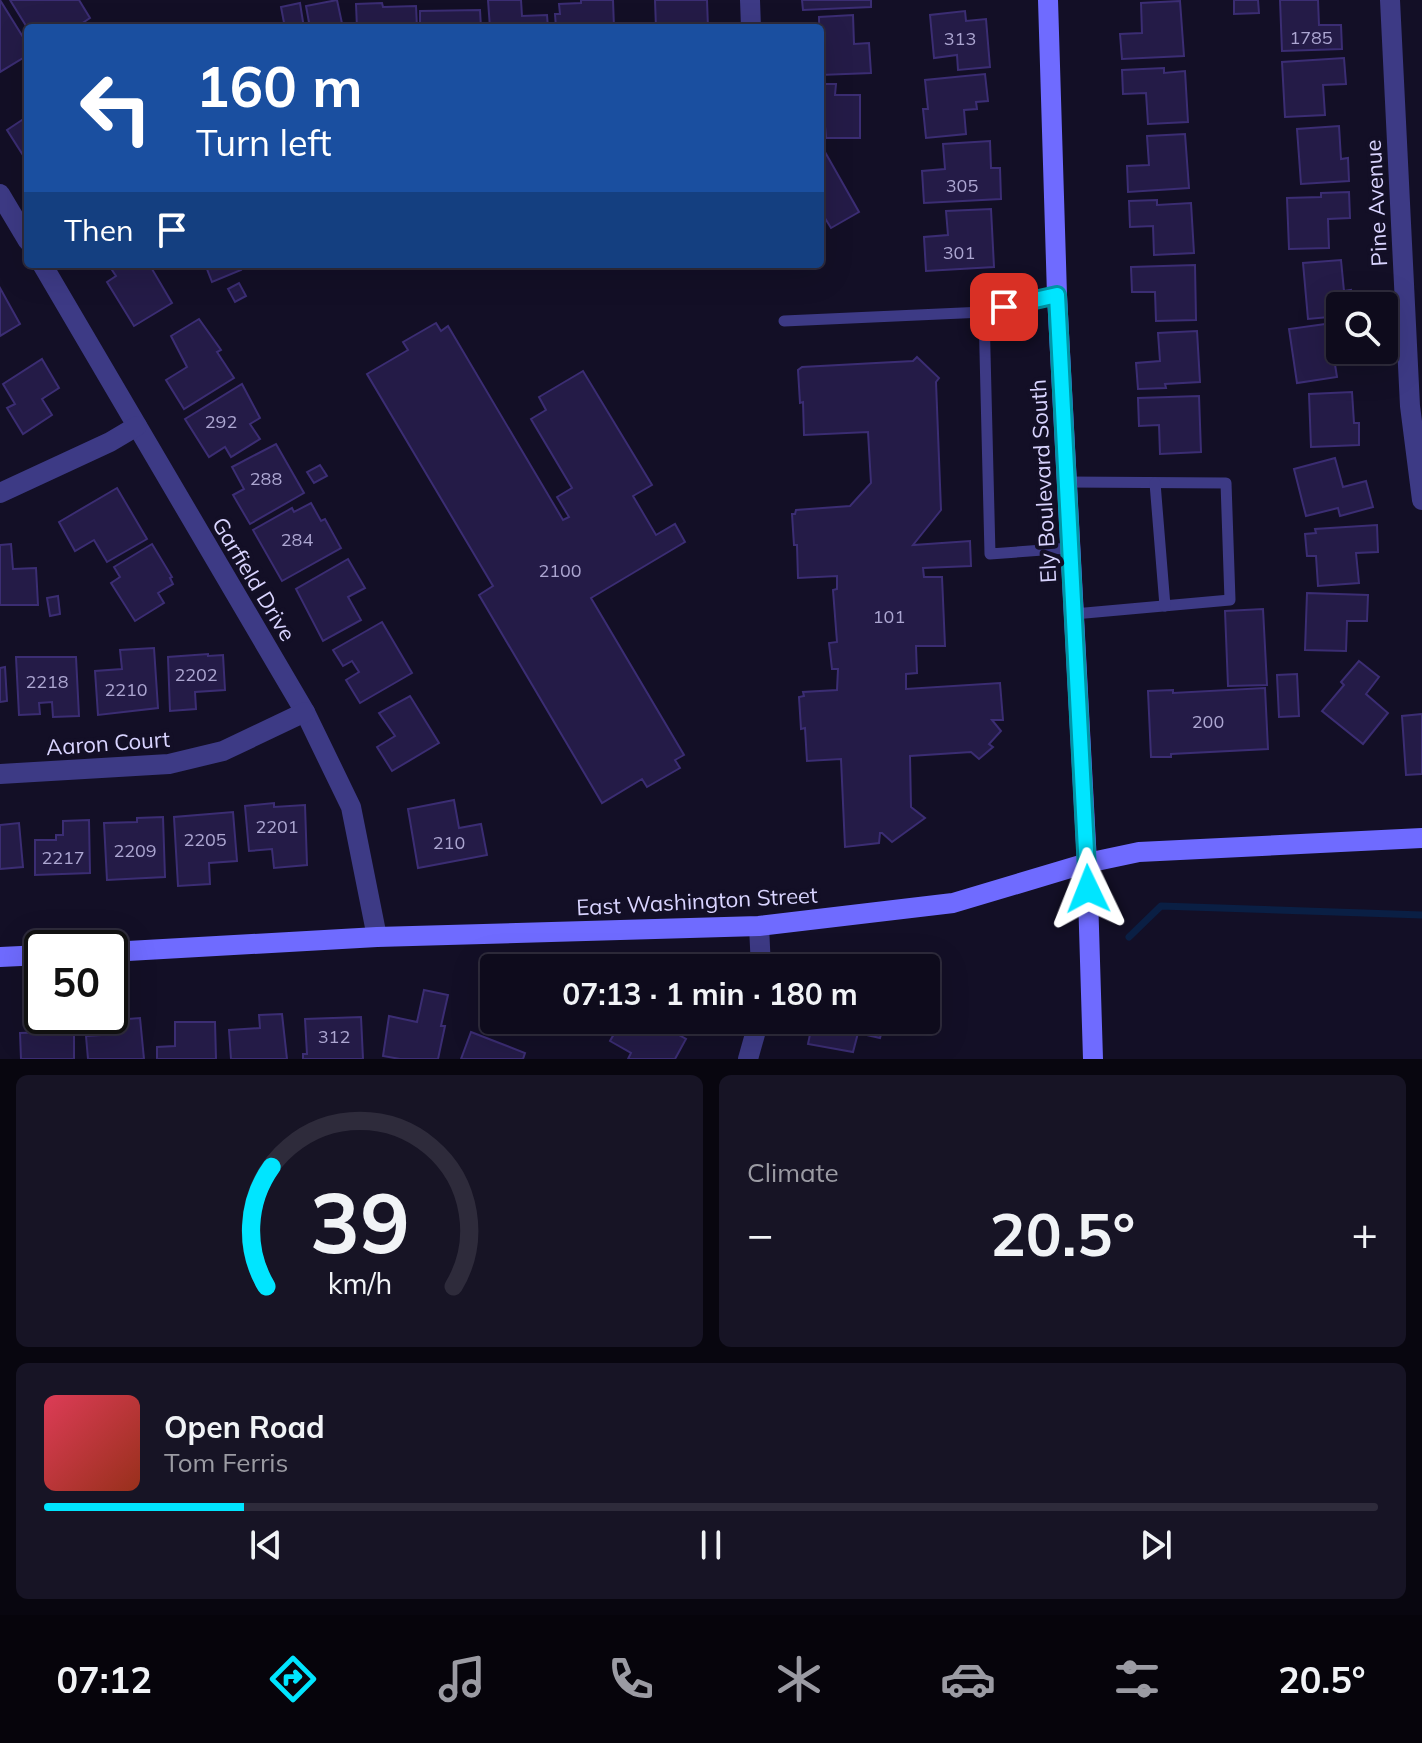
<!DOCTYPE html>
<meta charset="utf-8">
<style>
body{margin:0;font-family:Mulish,sans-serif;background:#171425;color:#f1f3f6;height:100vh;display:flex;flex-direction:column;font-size:30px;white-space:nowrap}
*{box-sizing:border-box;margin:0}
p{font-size:26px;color:#9b9ba3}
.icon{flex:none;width:44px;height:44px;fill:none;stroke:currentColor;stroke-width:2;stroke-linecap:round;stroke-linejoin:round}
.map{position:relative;height:1059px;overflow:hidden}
.side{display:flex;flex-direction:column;gap:16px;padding:16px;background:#08060f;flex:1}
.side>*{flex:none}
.guide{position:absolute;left:24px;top:24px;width:800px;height:244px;border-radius:8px;box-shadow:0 8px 32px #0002,0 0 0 2px #2e2b3b;background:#1a4fa0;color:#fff;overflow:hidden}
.buttons{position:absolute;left:1326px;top:292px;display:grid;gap:16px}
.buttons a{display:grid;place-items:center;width:72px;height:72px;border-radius:8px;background:#0e0b1c;box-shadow:0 8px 32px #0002,0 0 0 2px #2e2b3b;font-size:40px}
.speed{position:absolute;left:24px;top:930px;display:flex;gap:16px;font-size:40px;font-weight:700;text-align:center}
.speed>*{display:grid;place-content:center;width:104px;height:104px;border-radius:50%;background:#0e0b1c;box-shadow:0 8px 32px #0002,0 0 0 2px #2e2b3b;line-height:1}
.speed .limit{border:4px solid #111;border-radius:12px;background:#fff;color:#111}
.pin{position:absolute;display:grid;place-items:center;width:68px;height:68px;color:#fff;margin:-34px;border-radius:16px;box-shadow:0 4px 12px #0006}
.me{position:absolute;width:88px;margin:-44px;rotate:358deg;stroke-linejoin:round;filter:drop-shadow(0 0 6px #0008)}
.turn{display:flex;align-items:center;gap:28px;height:168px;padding:0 40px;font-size:36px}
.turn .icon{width:104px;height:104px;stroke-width:2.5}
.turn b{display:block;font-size:56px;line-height:68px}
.then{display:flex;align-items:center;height:76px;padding:0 40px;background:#0003;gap:16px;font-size:30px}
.big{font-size:60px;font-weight:700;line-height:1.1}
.side .widget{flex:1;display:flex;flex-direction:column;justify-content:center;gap:12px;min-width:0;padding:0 28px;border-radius:12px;background:#171425}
.side .dial{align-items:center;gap:0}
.dial svg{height:208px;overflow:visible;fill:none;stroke:#2e2b3b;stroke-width:7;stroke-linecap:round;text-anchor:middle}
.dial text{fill:#f1f3f6;stroke:none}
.song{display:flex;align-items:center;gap:24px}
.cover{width:96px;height:96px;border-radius:12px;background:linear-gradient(135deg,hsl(350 70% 55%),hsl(10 70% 35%))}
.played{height:8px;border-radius:4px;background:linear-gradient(90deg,#00e5ff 15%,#2e2b3b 15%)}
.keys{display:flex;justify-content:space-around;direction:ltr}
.heat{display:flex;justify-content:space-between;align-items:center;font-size:44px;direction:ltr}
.side .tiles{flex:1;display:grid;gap:16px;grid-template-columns:1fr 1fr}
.widget:last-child{grid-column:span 2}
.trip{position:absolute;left:480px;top:954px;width:460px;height:80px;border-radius:8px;background:#0e0b1c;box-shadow:0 8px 32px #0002,0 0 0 2px #2e2b3b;font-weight:700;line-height:80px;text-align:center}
.tabs{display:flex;height:128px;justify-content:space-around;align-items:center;background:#06040b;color:#9b9ba3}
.tabs .icon{width:56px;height:56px}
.tabs .active{color:#00e5ff}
.tabs b{font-size:36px;color:#f1f3f6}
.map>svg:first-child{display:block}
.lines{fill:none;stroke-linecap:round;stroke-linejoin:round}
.stream{stroke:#0a1f44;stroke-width:7}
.building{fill:#241b47;stroke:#3b2d73;stroke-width:2}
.service{stroke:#3d3a85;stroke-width:11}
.minor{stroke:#3d3a85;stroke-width:20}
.secondary{stroke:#6f6bff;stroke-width:20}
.route-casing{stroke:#0095a6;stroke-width:20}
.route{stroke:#00e5ff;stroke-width:14}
.labels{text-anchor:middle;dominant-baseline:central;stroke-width:8;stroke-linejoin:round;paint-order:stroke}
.number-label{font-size:18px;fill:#aca6d1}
.street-label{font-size:22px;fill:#d9d4ff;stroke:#130f26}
</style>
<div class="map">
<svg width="1422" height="1059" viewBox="0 0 1422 1059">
<rect width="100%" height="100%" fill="#130f26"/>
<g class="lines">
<path class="stream" d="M1129 937 1161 906 1422 915"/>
</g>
<g class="building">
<path d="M0 0 28 45V55L0 72Z"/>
<path d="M10 0H79L90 18 75 28 28 29Z"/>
<path d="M337 0 343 28H310L306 6Z"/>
<path d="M488 0H521L522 16 547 15 548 28H490Z"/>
<path d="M581 0H613L614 28H556L555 14H560L559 4 581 3Z"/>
<path d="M655 0H707L708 28H656Z"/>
<path d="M802 0H871V7L803 10Z"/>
<path d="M1234 0H1258L1259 13 1234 14Z"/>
<path d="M1280 0H1318L1319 25H1341L1342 49 1282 51Z"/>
<path d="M1180 1 1184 56 1122 59 1120 34 1142 33 1141 3Z"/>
<path d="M300 3 304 28H285L281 7Z"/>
<path d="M382 3 383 7 416 6 417 28H357L356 4Z"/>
<path d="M480 10 481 28H420V11Z"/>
<path d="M965 11 966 21 986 19 990 67 958 70 957 55 934 58 930 15Z"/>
<path d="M853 15 854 44 869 43 871 73 820 75 819 17Z"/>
<path d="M1344 58 1346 84 1323 85 1325 115 1285 117 1282 62Z"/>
<path d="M1164 68V73L1185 71 1188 122 1148 124 1146 93 1123 94 1122 70Z"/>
<path d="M985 74 988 101 976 102 977 109 964 110 966 134 926 138 923 109H928L925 80Z"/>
<path d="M820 84H836L835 95H860V138H826L825 126H820Z"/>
<path d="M28 116V163L7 130Z"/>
<path d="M1339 126 1341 159 1348 158 1349 181 1301 184 1297 129Z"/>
<path d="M1185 134 1189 188 1128 192 1127 166 1149 165 1147 136Z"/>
<path d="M990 141 991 168H1000L1001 199 924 203 922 171 945 169 943 144Z"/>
<path d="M825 152 859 212 831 228 820 210V155Z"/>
<path d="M1349 192 1350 218 1328 219 1329 248 1289 249 1287 198 1321 197V193Z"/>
<path d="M1157 200V205L1191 203 1194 253 1154 255 1153 226 1130 227 1129 201Z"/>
<path d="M991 209 994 267 926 271 924 237 948 235 946 211Z"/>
<path d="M1341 260 1344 291 1351 290 1352 306H1340V316L1308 319 1303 263Z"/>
<path d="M108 264H157L152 269 172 303 134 326 107 282 116 276Z"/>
<path d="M205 264H239L241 270 212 282Z"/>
<path d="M1195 265 1196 320 1156 321 1155 292H1132L1131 267Z"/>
<path d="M239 283 246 296 235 302 228 289Z"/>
<path d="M0 288 20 324 0 336Z"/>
<path d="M199 319 221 350 217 352 234 378 184 409 166 380 187 367 171 336Z"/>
<path d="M1340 322V350H1345L1333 352 1337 377 1297 383 1289 329Z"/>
<path d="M436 323 441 331 448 326 563 520 569 517 557 497 572 488 531 419 546 410 539 397 583 371 652 485 633 496 656 535 675 524 685 542 591 598 684 755 675 760 680 768 647 787 642 779 602 803 479 595 493 586 367 374 408 350 403 342Z"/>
<path d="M1197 331 1200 382 1165 384 1166 388 1138 389 1136 363 1160 361 1158 333Z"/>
<path d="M917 357 939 378 936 382 941 510 913 545 970 541 971 566 923 568 924 577H942L945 646H916L917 673 906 674V689L1000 683 1003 720H992L1001 731 989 744 993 747 979 759 971 752 910 756 911 807 925 818 892 842 882 833H880L879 843 845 847 841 759 807 761 805 728 801 729 799 697 804 696 803 692 837 690 838 669H832L829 643 837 642 833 590 837 589V576L798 578 797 545H794L792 514H795L796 510 850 506 871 483 868 432 804 435 803 402 800 403 798 370 802 367 913 361Z"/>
<path d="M42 359 59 388 42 399 52 415 23 434 7 408 15 404 3 384Z"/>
<path d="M242 384 260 418 250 424 260 439 231 457 225 447 209 457 185 419Z"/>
<path d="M1352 392 1354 423H1359V445L1311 447 1309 394Z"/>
<path d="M1199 396 1201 452 1160 454 1159 425 1139 426 1138 398Z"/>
<path d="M276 444 304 493 250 524 233 495 244 489 232 467Z"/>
<path d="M1335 458 1343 487 1366 481 1373 507 1340 516 1338 508 1306 516 1294 469Z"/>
<path d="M320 465 327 476 314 483 307 472Z"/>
<path d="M117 488 147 539 107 562 94 540 75 551 59 522Z"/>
<path d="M311 503 321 521 325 519 341 548 282 581 253 530 292 508 294 512Z"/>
<path d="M1377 525 1378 552 1356 553 1359 583 1318 586 1316 556H1307L1305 534 1316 533 1315 529Z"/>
<path d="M11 544 13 569 36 568 38 605H0V545Z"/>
<path d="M152 544 172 577 170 578 173 584 158 593 164 603 135 621 111 583 120 577 114 567Z"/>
<path d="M348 559 365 588 348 597 361 620 323 641 296 589Z"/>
<path d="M1307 593 1368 595 1367 621H1347L1346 651 1305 650Z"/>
<path d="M58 596 60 614 50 616 47 598Z"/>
<path d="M1263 609 1267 685 1228 686 1225 611Z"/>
<path d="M382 622 412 673 360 703 346 680 359 672 352 661 343 666 333 650Z"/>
<path d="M154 648 158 708 98 715 95 671 122 669 120 650Z"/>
<path d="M208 654V656L223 655 225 690 195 692 196 709 170 711 168 657Z"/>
<path d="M16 657H76L79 716 53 717 52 702 39 703 40 714 19 715Z"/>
<path d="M1359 661 1379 677 1366 694 1388 713 1363 744 1322 711 1344 685 1341 682Z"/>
<path d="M5 667 7 701 0 702V668Z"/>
<path d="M1297 674 1299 716 1279 717 1277 675Z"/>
<path d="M1265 688 1268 749 1171 754V757H1151L1148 691 1173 690V693Z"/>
<path d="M410 696 439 743 392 771 377 747 395 736 379 713Z"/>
<path d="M1422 714V774L1406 775 1402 716Z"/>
<path d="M454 800 459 828 481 824 487 855 418 868 408 809Z"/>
<path d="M274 803V807L305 805 307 865 274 868 272 849 249 851 245 806Z"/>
<path d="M233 812 237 861 209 863 210 884 178 886 174 817Z"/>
<path d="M163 817 165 877 107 880 104 823 137 822V818Z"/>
<path d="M89 820 90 873 35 875V840H56V835H63V821Z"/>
<path d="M19 823 23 867 0 869V825Z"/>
<path d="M424 990 448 995 441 1026H445L438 1059H400L383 1056 389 1016 417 1022Z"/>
<path d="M282 1014 287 1059H231L229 1030 260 1028 259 1015Z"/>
<path d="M361 1017 363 1059H303V1054H307L305 1019Z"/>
<path d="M140 1018 144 1059H88L86 1036 116 1034 115 1020Z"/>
<path d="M622 1020H652L686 1039 675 1059H628L631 1053 610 1041Z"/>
<path d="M813 1020H885L880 1038 858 1033 853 1052 808 1044Z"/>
<path d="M175 1022H215L216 1059H157V1047L175 1046Z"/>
<path d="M74 1031V1059H21L20 1033Z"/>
<path d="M471 1032 525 1053 523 1059H461Z"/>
</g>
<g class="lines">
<g class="service">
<path d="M1057 295 984 312 990 554 1070 548"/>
<path d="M784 321 984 312"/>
<path d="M1067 482 1226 483 1230 600 1074 614"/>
<path d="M1155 483 1165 606"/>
</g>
<g class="minor">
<path d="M750 0 751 28"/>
<path d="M1390 0 1410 406 1422 500"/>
<path d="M0 194 28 241"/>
<path d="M42 264 305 712 351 807 377 937"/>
<path d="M0 493 110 442 137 426"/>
<path d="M0 774 169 764 223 751 305 712"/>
<path d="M759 926 761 968"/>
<path d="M748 1059 759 1020"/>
</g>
<g class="secondary">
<path d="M1048 0 1057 295 1087 863 1093 1059"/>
<path d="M110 952 377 937 759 926 953 903 1087 863 1139 852 1422 838"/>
<path d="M0 957 42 955"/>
</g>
</g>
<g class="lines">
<g class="route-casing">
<path id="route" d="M1004 307 1057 295 1088 889"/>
</g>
<use href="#route" class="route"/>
</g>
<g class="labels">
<g class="number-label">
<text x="1311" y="37">1785</text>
<text x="960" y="38">313</text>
<text x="962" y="185">305</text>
<text x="959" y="252">301</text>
<text x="221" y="421">292</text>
<text x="266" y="478">288</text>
<text x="297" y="539">284</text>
<text x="560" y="570">2100</text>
<text x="889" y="616">101</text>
<text x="196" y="674">2202</text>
<text x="47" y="681">2218</text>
<text x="126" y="689">2210</text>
<text x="1208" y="721">200</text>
<text x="277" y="826">2201</text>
<text x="205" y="839">2205</text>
<text x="449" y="842">210</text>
<text x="135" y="850">2209</text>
<text x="63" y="857">2217</text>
<text x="334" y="1036">312</text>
</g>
<g class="street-label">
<text transform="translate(1376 203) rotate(-93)">Pine Avenue</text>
<text transform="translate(1043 481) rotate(-93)">Ely Boulevard South</text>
<text transform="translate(254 579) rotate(59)">Garfield Drive</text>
<text transform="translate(108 743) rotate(-4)">Aaron Court</text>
<text transform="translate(697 901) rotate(-3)">East Washington Street</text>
</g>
</g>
</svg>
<div class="buttons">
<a><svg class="icon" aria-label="search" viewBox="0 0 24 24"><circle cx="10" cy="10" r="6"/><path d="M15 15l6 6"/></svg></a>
</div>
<div class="speed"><div class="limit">50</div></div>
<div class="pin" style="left:1004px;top:307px;background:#d93025"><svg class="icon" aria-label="arrive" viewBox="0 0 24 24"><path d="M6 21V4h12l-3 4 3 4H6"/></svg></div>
<svg class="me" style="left:1088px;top:889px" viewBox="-20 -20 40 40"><path d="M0-17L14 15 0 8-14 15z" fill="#00e5ff" stroke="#fff" stroke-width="4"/></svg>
<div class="trip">07:13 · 1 min · 180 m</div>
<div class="guide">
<div class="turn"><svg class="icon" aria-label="left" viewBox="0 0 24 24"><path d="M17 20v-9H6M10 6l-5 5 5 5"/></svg><div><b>160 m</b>Turn left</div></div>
<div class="then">Then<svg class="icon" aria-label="arrive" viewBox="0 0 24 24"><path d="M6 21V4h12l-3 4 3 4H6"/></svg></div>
</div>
</div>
<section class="side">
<div class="tiles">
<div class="widget dial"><svg viewBox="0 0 100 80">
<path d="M14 69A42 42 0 1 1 86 69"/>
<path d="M14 69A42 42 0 0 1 16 23" stroke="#00e5ff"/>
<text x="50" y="56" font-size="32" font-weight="700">39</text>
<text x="50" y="72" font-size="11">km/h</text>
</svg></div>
<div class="widget"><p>Climate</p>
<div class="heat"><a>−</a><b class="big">20.5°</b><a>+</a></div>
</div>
<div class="widget">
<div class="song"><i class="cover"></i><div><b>Open Road</b><p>Tom Ferris</p></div></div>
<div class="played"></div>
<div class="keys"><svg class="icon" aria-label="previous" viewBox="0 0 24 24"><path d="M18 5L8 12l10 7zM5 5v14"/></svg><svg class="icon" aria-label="pause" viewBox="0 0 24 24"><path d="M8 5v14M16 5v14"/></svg><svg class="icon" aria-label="next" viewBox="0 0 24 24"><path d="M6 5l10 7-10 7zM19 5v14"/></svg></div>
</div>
</div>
</section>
<nav class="tabs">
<b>07:12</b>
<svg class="icon active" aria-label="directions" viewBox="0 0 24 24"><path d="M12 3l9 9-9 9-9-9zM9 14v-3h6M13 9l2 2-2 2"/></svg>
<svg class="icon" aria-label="music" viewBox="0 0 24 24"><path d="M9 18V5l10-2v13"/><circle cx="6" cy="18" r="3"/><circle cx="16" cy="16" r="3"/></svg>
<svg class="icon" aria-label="phone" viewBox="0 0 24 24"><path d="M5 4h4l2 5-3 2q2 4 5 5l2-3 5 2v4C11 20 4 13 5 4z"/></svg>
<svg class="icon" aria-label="climate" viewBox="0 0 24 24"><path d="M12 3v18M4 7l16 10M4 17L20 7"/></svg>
<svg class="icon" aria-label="car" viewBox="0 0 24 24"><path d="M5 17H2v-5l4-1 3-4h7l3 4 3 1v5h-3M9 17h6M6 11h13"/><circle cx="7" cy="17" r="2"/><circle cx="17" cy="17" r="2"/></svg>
<svg class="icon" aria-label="filters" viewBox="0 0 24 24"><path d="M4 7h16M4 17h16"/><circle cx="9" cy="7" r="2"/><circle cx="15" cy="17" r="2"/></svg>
<b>20.5°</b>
</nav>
